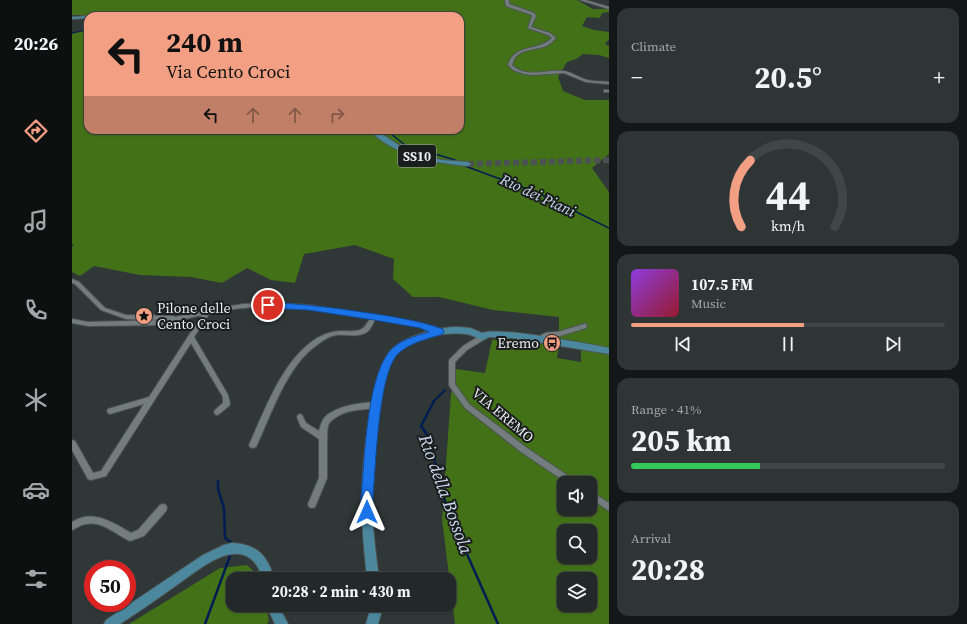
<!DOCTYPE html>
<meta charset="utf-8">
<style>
body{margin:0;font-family:"Source Serif 4",serif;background:#2f3535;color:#f1f3f6;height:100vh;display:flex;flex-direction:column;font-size:15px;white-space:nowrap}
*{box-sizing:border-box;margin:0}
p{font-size:13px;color:#a3a6a8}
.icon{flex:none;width:22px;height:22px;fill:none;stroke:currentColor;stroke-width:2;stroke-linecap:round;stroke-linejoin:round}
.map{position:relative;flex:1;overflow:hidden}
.details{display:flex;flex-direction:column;gap:8px;padding:8px;background:#131717;width:358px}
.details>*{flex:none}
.guide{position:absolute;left:12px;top:12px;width:380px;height:122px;border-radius:12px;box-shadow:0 1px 3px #0004,0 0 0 1px #404546;background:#f39f83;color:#111;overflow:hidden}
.fabs{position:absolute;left:485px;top:476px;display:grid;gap:8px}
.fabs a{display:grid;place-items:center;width:40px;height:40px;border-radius:8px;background:#232929;box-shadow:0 1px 3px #0004,0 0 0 1px #404546;font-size:20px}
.speed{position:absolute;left:12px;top:560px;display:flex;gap:8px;font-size:20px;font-weight:700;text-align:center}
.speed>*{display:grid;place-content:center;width:52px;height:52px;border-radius:50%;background:#232929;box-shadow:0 1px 3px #0004,0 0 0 1px #404546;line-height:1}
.speed .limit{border:6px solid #d22;background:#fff;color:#111}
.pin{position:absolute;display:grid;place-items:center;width:34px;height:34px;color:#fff;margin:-17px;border:2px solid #fff;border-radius:50%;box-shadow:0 1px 4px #0007}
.me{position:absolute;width:44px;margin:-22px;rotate:0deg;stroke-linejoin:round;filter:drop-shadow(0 0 3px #0008)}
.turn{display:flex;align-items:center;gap:14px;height:84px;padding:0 16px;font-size:18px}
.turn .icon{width:52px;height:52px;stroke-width:2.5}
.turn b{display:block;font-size:28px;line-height:34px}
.lanes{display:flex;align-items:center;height:38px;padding:0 16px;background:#0003;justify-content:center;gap:20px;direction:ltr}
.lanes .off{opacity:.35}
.big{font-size:30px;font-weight:700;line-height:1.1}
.details .widget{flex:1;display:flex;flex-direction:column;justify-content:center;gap:6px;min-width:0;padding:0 14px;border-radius:12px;background:#2f3535}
.details .dial{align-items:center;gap:0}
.dial svg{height:104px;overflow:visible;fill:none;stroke:#404546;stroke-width:7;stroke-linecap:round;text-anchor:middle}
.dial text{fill:#f1f3f6;stroke:none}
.song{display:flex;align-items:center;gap:12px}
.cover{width:48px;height:48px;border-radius:6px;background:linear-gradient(135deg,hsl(270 70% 55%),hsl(350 70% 35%))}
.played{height:4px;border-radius:2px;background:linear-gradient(90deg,#f39f83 55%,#404546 55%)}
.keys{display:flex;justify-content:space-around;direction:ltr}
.heat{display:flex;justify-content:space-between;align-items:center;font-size:22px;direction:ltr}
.charge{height:6px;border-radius:3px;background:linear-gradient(90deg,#34c759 41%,#404546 0)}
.trip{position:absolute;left:154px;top:572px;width:230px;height:40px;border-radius:12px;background:#232929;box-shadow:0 1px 3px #0004,0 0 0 1px #404546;font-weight:700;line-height:40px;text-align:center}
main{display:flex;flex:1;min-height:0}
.menu{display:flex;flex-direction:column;width:72px;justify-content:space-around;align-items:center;background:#0e1010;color:#a3a6a8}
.menu .icon{width:28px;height:28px}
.menu .selected{color:#f39f83}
.menu b{font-size:18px;color:#f1f3f6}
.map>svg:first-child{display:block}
.forest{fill:#437117;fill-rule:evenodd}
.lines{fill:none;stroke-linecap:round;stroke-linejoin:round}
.stream-far3{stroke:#001d51;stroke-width:1}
.stream-far2{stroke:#001d51;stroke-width:1.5}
.stream-far1{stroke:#001d51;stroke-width:2}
.stream{stroke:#001d51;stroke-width:2.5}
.major-tunnel{stroke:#4b5252;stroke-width:6;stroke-dasharray:6 3;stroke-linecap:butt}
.minor-casing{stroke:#4d5454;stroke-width:2}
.major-casing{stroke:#4d5454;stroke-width:2}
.minor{fill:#747d7d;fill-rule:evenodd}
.major{fill:#4b889e;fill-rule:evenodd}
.route{fill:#1a73e8;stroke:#114b97}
.labels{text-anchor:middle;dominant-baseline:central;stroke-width:4;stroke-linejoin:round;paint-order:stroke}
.shield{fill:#1a1d1d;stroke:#aaafaf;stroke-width:1}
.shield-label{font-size:13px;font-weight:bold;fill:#e8eded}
.poi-label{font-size:14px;fill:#e8eded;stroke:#1a1d1d;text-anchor:start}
.street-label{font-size:14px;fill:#e8eded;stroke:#1a1d1d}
.water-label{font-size:15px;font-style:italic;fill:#cad8ec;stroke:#1a1d1d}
.near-water-label{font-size:18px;font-style:italic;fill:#cad8ec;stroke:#1a1d1d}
</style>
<main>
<nav class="menu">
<b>20:26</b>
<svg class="icon selected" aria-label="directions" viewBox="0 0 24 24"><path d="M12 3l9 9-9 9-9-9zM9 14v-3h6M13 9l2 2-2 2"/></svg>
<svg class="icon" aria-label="music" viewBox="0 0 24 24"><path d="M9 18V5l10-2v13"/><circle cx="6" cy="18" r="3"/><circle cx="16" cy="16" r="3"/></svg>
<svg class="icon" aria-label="phone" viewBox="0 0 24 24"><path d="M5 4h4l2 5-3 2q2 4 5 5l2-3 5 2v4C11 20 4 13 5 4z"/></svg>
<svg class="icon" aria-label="climate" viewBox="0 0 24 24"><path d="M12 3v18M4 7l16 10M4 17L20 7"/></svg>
<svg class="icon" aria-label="car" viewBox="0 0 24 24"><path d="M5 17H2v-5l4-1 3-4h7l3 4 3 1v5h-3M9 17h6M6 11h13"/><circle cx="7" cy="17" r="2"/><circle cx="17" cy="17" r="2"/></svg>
<svg class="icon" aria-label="filters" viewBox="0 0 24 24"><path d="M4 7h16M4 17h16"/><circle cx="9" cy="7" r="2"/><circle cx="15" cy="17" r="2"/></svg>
</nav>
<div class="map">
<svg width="537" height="624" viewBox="0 0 537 624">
<rect width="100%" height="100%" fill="#2f3737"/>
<g class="forest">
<path d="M0 0H505L521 9H537V12L530 13 528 18 515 17 510 26 522 30 537 32V39L533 44 537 46V58L527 55 511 54 504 59 495 62 486 77 491 91 513 100H537V154L520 168 537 192V624H383L370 519 379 394 384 369 413 373 420 340 442 338 487 346 485 358 509 362V342L487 338V317L421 310 367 297H341L321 279 322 259 283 245 232 254 223 283 199 280 175 268 150 283 119 277 68 275 22 266 8 276 0 272V247L2 245 0 244V34L12 30 16 26V130H388V16H16V20L9 15H0ZM492 483H518V509H492ZM492 531H518V557H492ZM492 579H518V605H492Z"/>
<path d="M175 565 190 579H161V605H194L197 621 195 624H57L148 568Z"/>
</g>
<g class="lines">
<path class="stream-far3" d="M0 33 16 30"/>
<g class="stream-far2">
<path d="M314 130 333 145 383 160"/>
<path d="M393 166 466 193 537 228"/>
</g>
<path class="stream-far1" d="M361 402 373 390"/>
<g class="stream">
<path d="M362 401 349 426 358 439 369 489 379 518 426 624"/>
<path d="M146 481V489L152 508 153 538 160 543"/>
<path d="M133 624 158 556"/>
</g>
<path class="major-tunnel" d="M396 164 537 160"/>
<g class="minor-casing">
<g id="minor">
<path d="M433 0H437V4L462 13 464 16 459 27 478 33 484 38C481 41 478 44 474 46 464 50 448 49 442 59 441 61 441 63 440 65 454 79 474 69 491 71 500 72 507 78 515 80 522 82 530 81 537 82V84L514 82 492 73 461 75 452 74 441 70 436 65C443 43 466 52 480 38L476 35 456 28 460 16V15L434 6Z"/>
<path d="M508 0H513L537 7V9Z"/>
<rect x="532" y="90" width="5" height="2"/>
<path d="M0 279 7 282 33 308 54 315 101 316 103 317 135 310 171 304 196 303 236 305 334 320 349 323 370 330 371 332 370 334H368L348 327 303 319C301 324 299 329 295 332 286 338 274 334 264 335 257 336 250 341 245 345 215 365 199 415 184 447L181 448 178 447 177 445C192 412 209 365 238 343 247 336 258 331 269 331 275 331 282 332 288 330 293 328 295 323 298 319 256 312 213 303 171 308 159 309 148 312 137 314L122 337 156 395 158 404 157 406 147 414 145 415 143 414 142 412 143 410 151 403V397L119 343 34 476 19 480 16 479 0 450V440L3 441 21 473 29 471 72 404 38 414 36 413 35 411 36 409 77 397 130 315 108 320 93 325 16 326 0 323V319L16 322 95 320 54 319 29 310 3 284 0 283Z"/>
<path d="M512 324H514L515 326 514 328 488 336H477L468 341H466L465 339C474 329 479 334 489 331 497 329 504 326 512 324Z"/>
<path d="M409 335H413L414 337 413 339 395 350 383 362V384L397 404 455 448 504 481 505 483H495L449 452 393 408 378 387 377 385V361L378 359 391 346Z"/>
<path d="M304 402 306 403 307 405 306 407C292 411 279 408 266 416 263 418 260 420 258 422 254 427 256 434 255 440V478L243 507 240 508 237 507 236 504 247 478V439L229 427 225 417 226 415 228 414 230 415 234 423 247 431C248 427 250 420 253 417 266 405 288 403 304 402Z"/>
<path d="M518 491 537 503V511L518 498Z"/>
<path d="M91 504 94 505 95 508 94 511 72 536 58 541C44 535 31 521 15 524 9 524 5 528 0 530V522C22 509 39 522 59 533L66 530 88 505Z"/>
</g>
</g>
<g class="major-casing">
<g id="major">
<path d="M35 15H62L64 16H33Z"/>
<path d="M16 16V18L0 19V17L16 16H17Z"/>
<path d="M297 130H304L325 144 347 154 369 160 396 162 399 164 396 166C361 163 323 156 297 130Z"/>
<path d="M387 327 398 328 410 333C423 326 517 344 537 348V354L440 338 417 337 411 340C405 338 401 335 394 334 375 331 336 339 323 356 313 370 311 392 308 409 303 442 299 476 300 509 301 532 304 556 307 579H295C293 556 290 533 290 509 289 476 297 372 319 350 334 335 367 327 387 327Z"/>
<path d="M160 543C185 544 196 556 202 579H190C187 564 177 552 161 554 142 555 117 577 102 587 84 600 66 612 48 624H32L34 620 131 555 152 545Z"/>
<path d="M194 605H206L216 624H203Z"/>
<path d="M298 605H310V610L306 624H294L298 610Z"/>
</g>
</g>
<use href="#minor" class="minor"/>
<use href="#major" class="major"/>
</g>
<path class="route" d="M196 302C228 304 258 307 290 312 318 316 345 320 371 329L372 332 371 334C356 339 335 343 324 356 306 380 304 465 301 497V512L300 516 295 517 291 516 289 512V497C293 459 294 382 317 352 326 340 344 336 357 332L348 328 302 320 236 310 192 308 191 305Z"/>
<defs>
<g id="sight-disc" transform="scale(0.9)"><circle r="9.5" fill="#f39f83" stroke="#1a1d1d"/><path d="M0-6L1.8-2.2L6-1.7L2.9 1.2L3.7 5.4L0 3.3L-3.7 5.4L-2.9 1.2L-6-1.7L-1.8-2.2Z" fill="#111"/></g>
<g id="bus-disc" transform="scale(0.9)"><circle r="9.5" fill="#f39f83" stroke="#1a1d1d"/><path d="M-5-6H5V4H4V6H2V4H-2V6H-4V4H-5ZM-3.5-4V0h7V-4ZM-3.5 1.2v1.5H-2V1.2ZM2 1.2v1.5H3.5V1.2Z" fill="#111"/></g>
</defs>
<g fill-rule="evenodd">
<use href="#sight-disc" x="72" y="316"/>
<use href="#bus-disc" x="480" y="343"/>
</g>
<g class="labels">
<rect class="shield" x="326" y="145" width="38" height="22" rx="3"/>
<g class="shield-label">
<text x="345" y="156">SS10</text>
</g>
<g class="poi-label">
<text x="85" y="308">Pilone delle<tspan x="85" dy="16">Cento Croci</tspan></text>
<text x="467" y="343" text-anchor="end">Eremo</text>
</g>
<g class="street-label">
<text transform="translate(431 415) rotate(40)">VIA EREMO</text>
</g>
<g class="water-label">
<text transform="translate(466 195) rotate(25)">Rio dei Piani</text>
</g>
<g class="near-water-label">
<text transform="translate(374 494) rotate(70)">Rio della Bossola</text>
</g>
</g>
</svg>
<div class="fabs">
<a><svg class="icon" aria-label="sound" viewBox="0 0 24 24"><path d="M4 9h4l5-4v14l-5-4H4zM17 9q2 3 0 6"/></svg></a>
<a><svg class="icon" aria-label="search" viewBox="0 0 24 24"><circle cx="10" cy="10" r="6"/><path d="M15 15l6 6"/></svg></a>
<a><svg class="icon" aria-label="layers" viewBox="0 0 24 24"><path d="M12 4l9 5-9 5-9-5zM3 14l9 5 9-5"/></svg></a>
</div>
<div class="speed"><div class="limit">50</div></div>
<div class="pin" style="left:196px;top:305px;background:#d93025"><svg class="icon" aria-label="arrive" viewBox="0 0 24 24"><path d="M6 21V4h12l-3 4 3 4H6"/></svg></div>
<svg class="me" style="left:295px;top:512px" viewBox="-20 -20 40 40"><path d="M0-17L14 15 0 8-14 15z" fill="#1a73e8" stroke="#fff" stroke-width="4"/></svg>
<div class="trip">20:28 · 2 min · 430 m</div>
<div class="guide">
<div class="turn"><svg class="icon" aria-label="left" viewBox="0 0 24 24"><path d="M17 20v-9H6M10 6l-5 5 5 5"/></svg><div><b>240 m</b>Via Cento Croci</div></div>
<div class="lanes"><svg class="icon" aria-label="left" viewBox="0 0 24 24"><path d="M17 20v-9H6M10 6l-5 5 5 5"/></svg><svg class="icon off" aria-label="ahead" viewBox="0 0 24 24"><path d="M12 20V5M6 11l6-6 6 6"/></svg><svg class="icon off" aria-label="ahead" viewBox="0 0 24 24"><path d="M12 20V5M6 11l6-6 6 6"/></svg><svg class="icon off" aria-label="right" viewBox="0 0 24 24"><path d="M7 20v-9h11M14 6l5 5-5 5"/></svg></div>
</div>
</div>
<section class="details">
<div class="widget"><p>Climate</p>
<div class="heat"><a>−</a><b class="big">20.5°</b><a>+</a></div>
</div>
<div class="widget dial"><svg viewBox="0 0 100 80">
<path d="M14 69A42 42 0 1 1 86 69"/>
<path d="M14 69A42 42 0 0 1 21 18" stroke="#f39f83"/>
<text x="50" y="56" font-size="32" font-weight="700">44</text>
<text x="50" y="72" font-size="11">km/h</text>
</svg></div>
<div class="widget">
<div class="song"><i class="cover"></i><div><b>107.5 FM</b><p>Music</p></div></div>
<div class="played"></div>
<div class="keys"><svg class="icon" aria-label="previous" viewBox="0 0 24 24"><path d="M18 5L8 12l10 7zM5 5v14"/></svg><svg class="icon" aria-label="pause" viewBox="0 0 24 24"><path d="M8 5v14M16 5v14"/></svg><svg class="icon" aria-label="next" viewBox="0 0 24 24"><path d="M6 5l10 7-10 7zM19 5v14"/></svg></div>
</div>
<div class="widget"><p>Range · 41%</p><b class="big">205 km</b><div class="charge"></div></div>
<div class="widget"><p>Arrival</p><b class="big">20:28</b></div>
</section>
</main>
